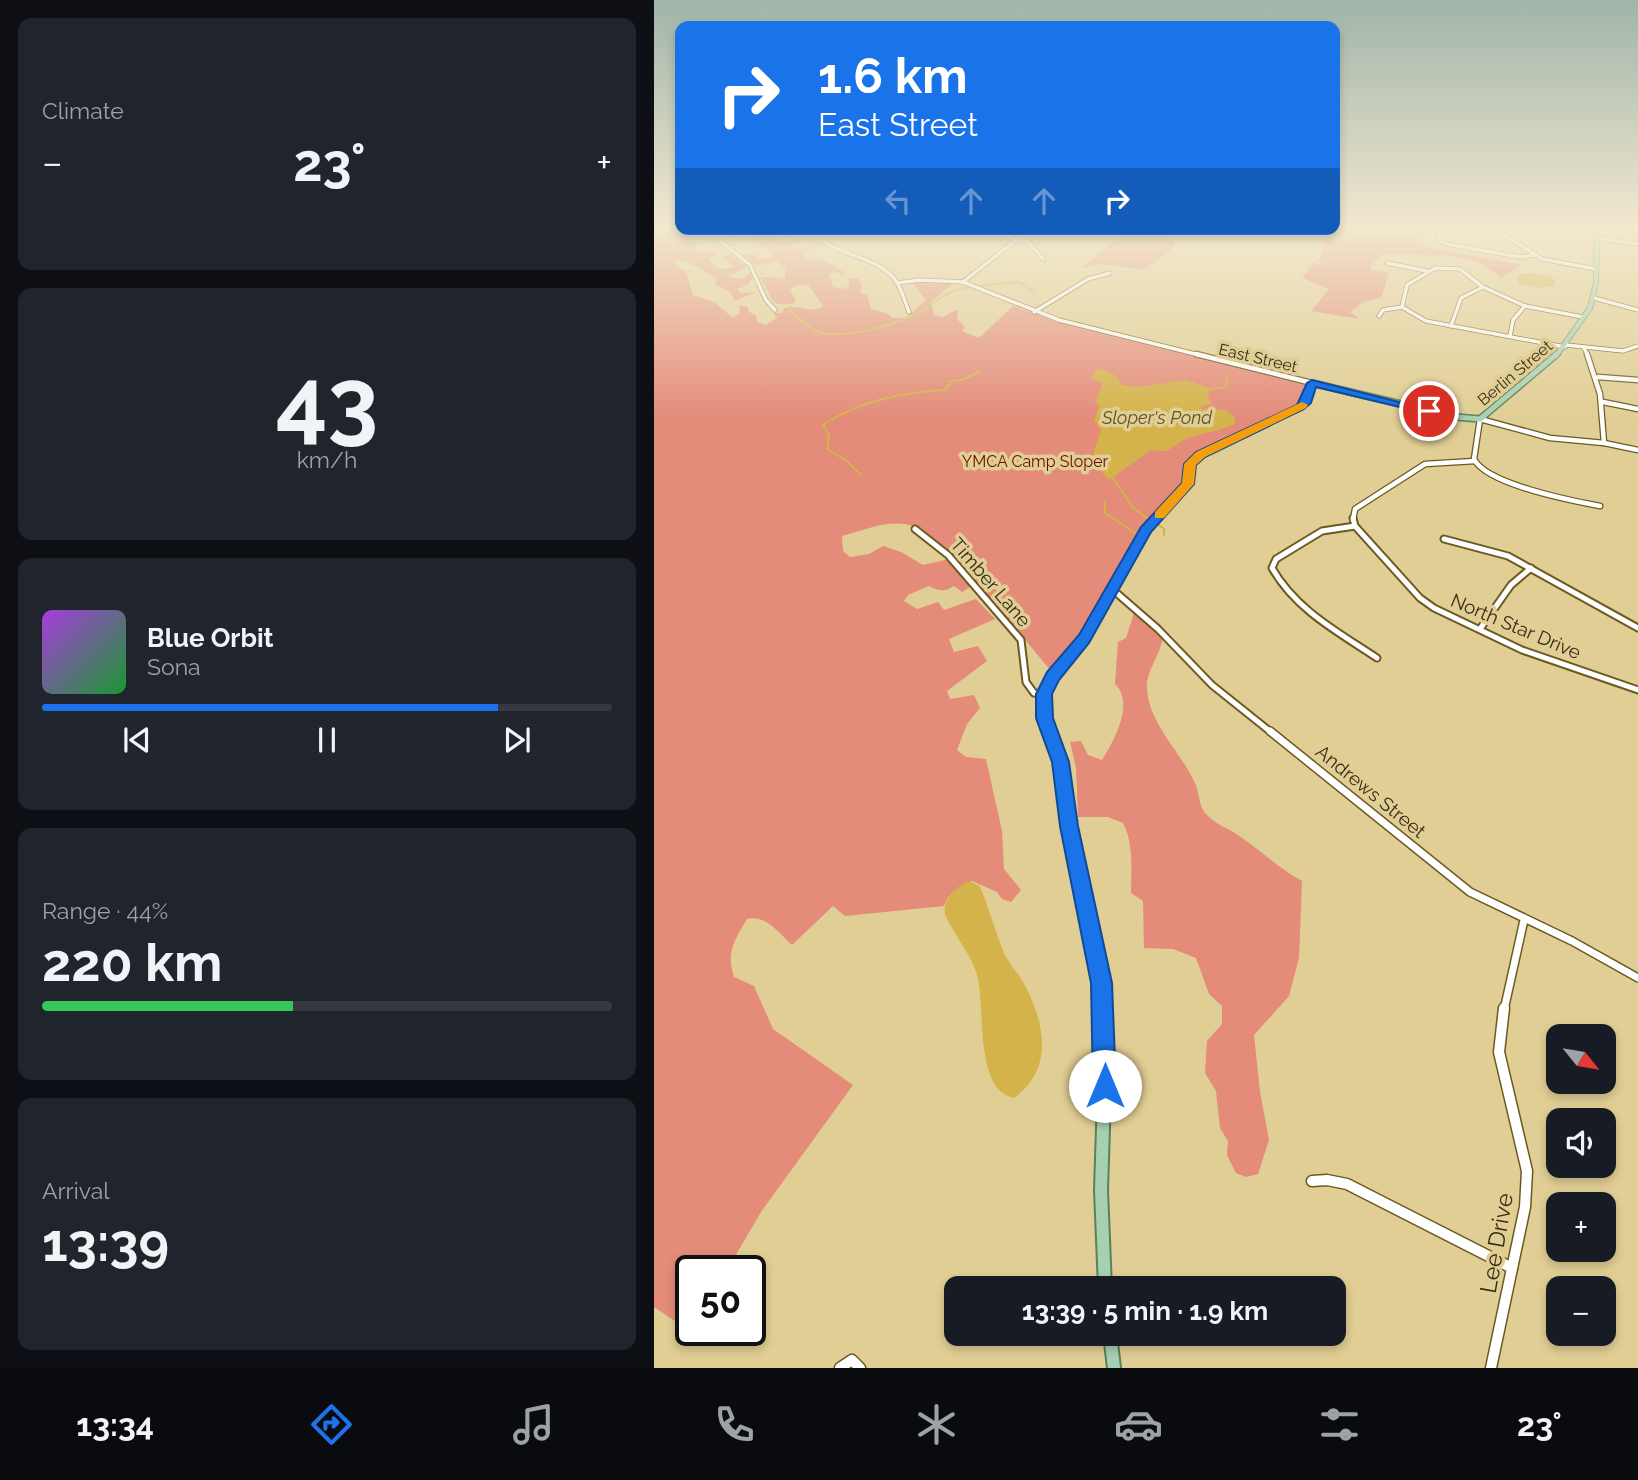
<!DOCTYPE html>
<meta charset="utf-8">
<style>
body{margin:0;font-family:Raleway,sans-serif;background:#20242c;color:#f1f3f6;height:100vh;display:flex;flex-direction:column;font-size:26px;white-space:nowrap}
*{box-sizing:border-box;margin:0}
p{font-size:23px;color:#9ea1a6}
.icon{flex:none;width:38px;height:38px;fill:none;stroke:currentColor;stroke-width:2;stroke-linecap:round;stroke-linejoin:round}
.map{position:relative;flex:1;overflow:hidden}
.panel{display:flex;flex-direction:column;gap:18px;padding:18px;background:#0d0f14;width:654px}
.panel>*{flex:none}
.hud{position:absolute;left:21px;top:21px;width:665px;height:214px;border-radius:14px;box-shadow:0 4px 10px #0003;background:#1a73e8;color:#fff;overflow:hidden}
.needle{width:46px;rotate:120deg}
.fabs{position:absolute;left:892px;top:1024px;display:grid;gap:14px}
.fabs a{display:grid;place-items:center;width:70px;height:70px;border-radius:14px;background:#171b24;box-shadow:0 4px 10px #0003;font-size:35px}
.speed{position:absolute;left:21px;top:1255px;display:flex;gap:14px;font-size:35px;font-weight:700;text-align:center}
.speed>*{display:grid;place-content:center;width:91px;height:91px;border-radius:50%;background:#171b24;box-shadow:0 4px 10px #0003;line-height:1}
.speed .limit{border:4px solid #111;border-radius:10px;background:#fff;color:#111}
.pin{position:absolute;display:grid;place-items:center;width:60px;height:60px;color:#fff;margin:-30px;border:4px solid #fff;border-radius:50%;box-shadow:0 2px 7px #0007}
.me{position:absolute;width:77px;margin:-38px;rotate:0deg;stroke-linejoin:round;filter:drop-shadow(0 0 5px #0008)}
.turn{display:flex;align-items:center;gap:24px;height:147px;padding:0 28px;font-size:32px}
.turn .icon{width:91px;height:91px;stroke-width:2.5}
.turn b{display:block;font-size:49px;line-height:60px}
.lanes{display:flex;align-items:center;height:66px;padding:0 28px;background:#0003;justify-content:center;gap:35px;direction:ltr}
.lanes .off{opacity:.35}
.big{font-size:52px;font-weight:700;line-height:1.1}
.panel .card{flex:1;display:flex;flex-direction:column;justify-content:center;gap:10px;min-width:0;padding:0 24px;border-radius:14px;background:#20242c}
.panel .dial{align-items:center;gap:0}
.dial b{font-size:91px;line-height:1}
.song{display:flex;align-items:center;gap:21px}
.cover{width:84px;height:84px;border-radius:10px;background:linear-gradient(135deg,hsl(280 70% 55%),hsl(130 70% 35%))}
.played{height:7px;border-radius:4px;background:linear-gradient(90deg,#1a73e8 80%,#363941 80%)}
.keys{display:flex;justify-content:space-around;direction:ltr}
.heat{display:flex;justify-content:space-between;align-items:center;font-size:38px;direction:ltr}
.charge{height:10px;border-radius:5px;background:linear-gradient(90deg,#34c759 44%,#363941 0)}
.trip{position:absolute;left:290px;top:1276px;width:402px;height:70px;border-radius:14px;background:#171b24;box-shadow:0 4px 10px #0003;font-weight:700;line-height:70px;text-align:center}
.tabs{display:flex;height:112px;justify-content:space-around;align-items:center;background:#090b0e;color:#9ea1a6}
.tabs .icon{width:49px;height:49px}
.tabs .selected{color:#1a73e8}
.tabs b{font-size:32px;color:#f1f3f6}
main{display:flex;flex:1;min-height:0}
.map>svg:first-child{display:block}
.green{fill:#e48b79}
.water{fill:#d4b34a}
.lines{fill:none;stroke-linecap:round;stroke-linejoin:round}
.stream{stroke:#d4b34a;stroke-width:2}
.minor-far4-casing{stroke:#6b5920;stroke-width:5}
.minor-far3-casing{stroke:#6b5920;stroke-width:7}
.minor-far2-casing{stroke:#6b5920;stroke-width:9}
.minor-far1-casing{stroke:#6b5920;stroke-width:10}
.minor-casing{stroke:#6b5920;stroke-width:13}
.major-far4-casing{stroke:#59825a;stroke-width:6}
.major-far3-casing{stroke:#59825a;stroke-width:8}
.major-far2-casing{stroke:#59825a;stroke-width:10}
.major-far1-casing{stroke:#59825a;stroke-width:13}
.major-casing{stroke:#59825a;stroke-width:16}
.minor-far4{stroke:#fff;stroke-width:3.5}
.minor-far3{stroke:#fff;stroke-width:4.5}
.minor-far2{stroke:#fff;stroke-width:5}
.minor-far1{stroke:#fff;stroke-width:7}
.minor{stroke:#fff;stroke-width:10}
.major-far4{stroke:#a7d0b2;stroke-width:4.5}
.major-far3{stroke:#a7d0b2;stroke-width:5}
.major-far2{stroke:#a7d0b2;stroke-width:7}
.major-far1{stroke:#a7d0b2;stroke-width:10}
.major{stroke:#a7d0b2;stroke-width:12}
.route{fill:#1a73e8;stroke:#114b97;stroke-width:2}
.slow{fill:#f59e0b}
.labels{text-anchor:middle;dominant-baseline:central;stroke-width:7;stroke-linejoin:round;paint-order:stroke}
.far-street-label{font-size:16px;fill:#352d16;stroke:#e1ce94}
.far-park-label{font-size:16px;fill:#690d00;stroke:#e1ce94}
.far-water-label{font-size:18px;font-style:italic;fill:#5f5126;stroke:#e1ce94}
.street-label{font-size:19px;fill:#352d16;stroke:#e1ce94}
.near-street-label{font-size:23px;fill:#352d16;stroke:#e1ce94}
</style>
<main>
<section class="panel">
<div class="card"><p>Climate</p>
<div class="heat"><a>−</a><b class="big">23°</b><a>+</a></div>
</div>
<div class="card dial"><b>43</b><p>km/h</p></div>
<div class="card">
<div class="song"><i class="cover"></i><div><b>Blue Orbit</b><p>Sona</p></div></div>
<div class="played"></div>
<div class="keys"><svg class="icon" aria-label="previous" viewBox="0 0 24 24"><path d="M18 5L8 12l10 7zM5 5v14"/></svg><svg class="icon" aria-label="pause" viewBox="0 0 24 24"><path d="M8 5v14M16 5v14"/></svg><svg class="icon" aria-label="next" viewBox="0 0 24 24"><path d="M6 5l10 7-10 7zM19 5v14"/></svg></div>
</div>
<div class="card"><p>Range · 44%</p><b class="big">220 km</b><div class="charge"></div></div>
<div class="card"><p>Arrival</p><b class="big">13:39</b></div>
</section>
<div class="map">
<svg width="984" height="1368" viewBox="0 0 984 1368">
<rect width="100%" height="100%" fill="#e1ce94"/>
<g class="green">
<path d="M0 228 41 230 35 234 38 237 35 242 45 244 38 249 64 254 55 260 65 269 80 268 69 257 76 254 93 267 73 277 89 279 97 271 99 277 94 285 83 289 87 293 103 292 81 301 77 293 61 284 63 278C49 273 33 256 18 262L32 272 39 295 60 302 79 318 86 313 85 305 94 307 95 312 102 315 103 322 112 325 123 318 119 313H128L130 308C145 303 154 315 169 306L155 286C148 284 140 284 136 291L142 299 140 303C112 309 119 293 106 277L131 278V268L122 261 103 266 88 255 99 254 105 260 119 257 110 246 103 245 106 243 103 240 94 239 99 235C89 232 79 241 70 238L82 234 80 229H130L150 234 125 238 130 242 150 239 134 246 146 249 162 245 150 254 151 259C165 259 183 263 191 275L183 272 175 274 179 287 190 289 195 286V279L204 278 208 286 206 293 213 294 217 309 234 314 238 318H252L272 300 259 283 298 284 277 302 280 315 288 317 304 309 303 319 311 327 308 331 325 338 359 306 404 322 508 345 555 361 606 370 651 384 648 404 537 457 524 489 486 532 423 639 397 671C370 640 287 529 251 524 228 521 208 531 188 536L189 551 196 557 215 554 229 546 247 552 269 565 295 559 316 587 308 592 300 586C291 592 284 591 275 586L254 595 250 601 263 609 284 602 290 610 322 599 341 619 295 639 300 652 324 646 333 661 293 691 296 699 320 695 326 708 313 724 303 750 312 757 332 759 348 831 350 869 367 890 357 902 348 899 343 892 318 881 294 897 290 906 191 916 179 906 138 945C125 933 112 914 93 919 80 941 72 952 80 977L100 986 119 1029 199 1085 107 1212 73 1270H37V1332L0 1307Z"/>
<path d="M696 228H772L765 242 777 248 868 265 847 278 827 263 800 256 729 254 717 264V270L735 273 727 298 709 302 696 312 706 319 657 311 675 289 648 278 659 263 671 265 664 262 674 237 681 230 702 231Z"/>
<path d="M475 229H521L518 236 521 243 518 250 489 270 447 264 426 269Z"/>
<path d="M480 613 509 637C506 656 492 671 493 688 494 723 527 752 541 783 545 792 545 806 551 813 561 825 575 828 587 837 608 852 625 868 648 881L645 958 635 996 600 1035 606 1092 615 1140 604 1174 592 1177 582 1173 573 1155 574 1141 566 1128 562 1091 551 1073 553 1041 568 1024V1006L555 994 542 958 519 949 490 948 489 901 477 893C477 869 480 844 469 823L454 817H424L422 768 416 742 427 741 434 755 448 760C460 741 481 703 461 684L464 642 472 638Z"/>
</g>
<g class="water">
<path d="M878 273 898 277 902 282 900 286 883 288 863 283 865 274Z"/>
<path d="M444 368 462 376 468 385 484 387 532 380 556 388 554 397 558 404 548 406V409L572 410 581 417V423C575 429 544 434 532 439 525 442 520 447 513 451L497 450 455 480 437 460 447 430 440 420 446 405 441 402 449 383 437 378Z"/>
<path d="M314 881 326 886C335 908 341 931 350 953 355 963 362 971 368 980 390 1019 402 1068 360 1098 318 1090 333 1001 322 972 315 952 300 934 291 915 289 898 300 889 314 881Z"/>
</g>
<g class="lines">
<g class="stream">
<path d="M323 286 365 282 380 291"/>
<path d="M135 307C138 317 146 318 153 325 174 346 237 326 261 314 280 305 292 290 314 287"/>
<path d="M556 389 572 387 573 375"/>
<path d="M206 474 193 461 173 449 175 435 169 426 172 423C208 400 249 392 291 390L296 384 295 381 308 380 327 371"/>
<path d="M459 478 479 508 495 519"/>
<path d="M451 502V513L484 535"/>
<path d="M502 523 510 529V535"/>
</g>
<g class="minor-far4-casing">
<g id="minor-far4">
<path d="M790 228 785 235 786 241 792 244 866 257 880 255"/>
<path d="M840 228 888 259 942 269"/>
<path d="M52 229 96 265 112 300 121 310"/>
<path d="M156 229C179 258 222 253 242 281 248 290 251 302 255 312"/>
<path d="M325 229 374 242 389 259"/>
<path d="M376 229 309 282 405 320 549 356"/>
<path d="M416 229 438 233 453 229"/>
<path d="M943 238 984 244"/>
<path d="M733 263 773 271"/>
<path d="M243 283 266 280 309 282"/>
<path d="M940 298 984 310"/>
<path d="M748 307 753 285 781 268 806 269 829 287 871 306 929 317"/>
<path d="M748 307 772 321 911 347"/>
<path d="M380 312 434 279 456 273"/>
<path d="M725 316 729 310 748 307"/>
<path d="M797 326 807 298 829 287"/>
<path d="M856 336 859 320 871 306"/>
<path d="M912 345 969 351 984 346"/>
<path d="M930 348 934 356"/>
</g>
</g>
<g class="minor-far3-casing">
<g id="minor-far3">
<path d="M542 354 658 383"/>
<path d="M933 354 946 394 950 443"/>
<path d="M944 377 984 380"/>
<path d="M949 402 984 409"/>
<path d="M946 506C919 501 832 484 820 459L826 419 896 438 950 443 984 450"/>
<path d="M699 520 701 509 771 464 821 461"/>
</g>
</g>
<g class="minor-far2-casing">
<g id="minor-far2">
<path d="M699 518 701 526 766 598 780 608 868 650 984 690"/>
<path d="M701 526 668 531 622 559 618 568C642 610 684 632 723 658"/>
<path d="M261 529 294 555 367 640 372 682 380 693 390 694"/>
<path d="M790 539 854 556 984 628"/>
<path d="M458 589 504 629 558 685 618 733"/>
<path d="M826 629 857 585 877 568"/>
</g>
</g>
<g class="minor-far1-casing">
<g id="minor-far1">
<path d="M616 731 816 892 918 941 984 978"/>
<path d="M850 1010 870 920"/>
</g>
</g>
<g class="minor-casing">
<g id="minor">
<path d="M658 1181 673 1180 693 1184 858 1268"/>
<path d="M186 1368 198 1360 206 1368"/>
<path d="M837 1368 871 1207 873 1171 845 1052 850 1008"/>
</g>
</g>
<g class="major-far4-casing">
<path id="major-far4" d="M902 356 936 308 942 283 943 228"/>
</g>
<g class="major-far3-casing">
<path id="major-far3" d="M501 520 534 484 536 464 546 454 647 407 658 383 802 417 826 419 903 354"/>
</g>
<g class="major-far2-casing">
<path id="major-far2" d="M397 733 388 706 390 694 399 676 430 639 492 530 503 518"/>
</g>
<g class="major-far1-casing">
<path id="major-far1" d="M396 731 406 762 415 826 448 983 449 1010"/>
</g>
<g class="major-casing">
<g id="major">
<path d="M449 1008 451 1065 447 1190 451 1288"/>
<path d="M456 1334 460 1368"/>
</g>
</g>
<use href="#minor-far4" class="minor-far4"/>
<use href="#minor-far3" class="minor-far3"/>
<use href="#minor-far2" class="minor-far2"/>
<use href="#minor-far1" class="minor-far1"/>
<use href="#minor" class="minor"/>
<use href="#major-far4" class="major-far4"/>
<use href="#major-far3" class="major-far3"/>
<use href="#major-far2" class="major-far2"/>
<use href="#major-far1" class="major-far1"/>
<use href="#major" class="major"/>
</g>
<linearGradient id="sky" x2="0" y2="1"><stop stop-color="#a0b4a9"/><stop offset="0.54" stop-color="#f2e9cf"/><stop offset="1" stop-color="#f2e9cf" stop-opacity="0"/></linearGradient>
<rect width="984" height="420" fill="url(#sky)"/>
<path class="route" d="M658 380 781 411 775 414 662 387 657 403 650 409 551 457 542 465 540 484 497 532 435 643 405 680 398 694 399 718 415 762 424 826 458 983 462 1086 459 1094 451 1097 443 1094 439 1086 437 983 406 826 398 762 382 718V694L393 672 425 635 487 527 528 483 530 464 542 452 643 405 653 383Z"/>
<path class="slow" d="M648 402 654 405 652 408 551 457 542 465 540 484 510 518H501V512L528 483 530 464 542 452Z"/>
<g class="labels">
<g class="far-street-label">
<text transform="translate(604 358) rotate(13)">East Street</text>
<text transform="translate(861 373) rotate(-40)">Berlin Street</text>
</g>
<g class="far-park-label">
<text x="381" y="461">YMCA Camp Sloper</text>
</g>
<g class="far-water-label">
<text x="503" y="417">Sloper's Pond</text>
</g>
<g class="street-label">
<text transform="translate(337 582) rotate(49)">Timber Lane</text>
<text transform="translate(862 626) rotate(23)">North Star Drive</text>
<text transform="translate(717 791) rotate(39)">Andrews Street</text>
</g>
<g class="near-street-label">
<text transform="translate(842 1243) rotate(-80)">Lee Drive</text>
</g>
</g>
</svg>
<div class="fabs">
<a><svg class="needle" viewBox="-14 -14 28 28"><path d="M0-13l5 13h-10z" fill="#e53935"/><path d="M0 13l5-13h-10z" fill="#9ea1a6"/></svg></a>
<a><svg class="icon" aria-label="sound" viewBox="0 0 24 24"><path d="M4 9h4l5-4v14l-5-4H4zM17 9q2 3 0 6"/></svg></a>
<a>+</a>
<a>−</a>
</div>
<div class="speed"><div class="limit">50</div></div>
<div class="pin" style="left:775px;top:411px;background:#d93025"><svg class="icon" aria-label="arrive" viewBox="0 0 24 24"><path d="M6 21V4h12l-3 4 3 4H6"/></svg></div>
<svg class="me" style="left:451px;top:1086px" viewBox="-20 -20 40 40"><circle r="19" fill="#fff"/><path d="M0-13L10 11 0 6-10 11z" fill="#1a73e8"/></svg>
<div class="trip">13:39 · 5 min · 1.9 km</div>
<div class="hud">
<div class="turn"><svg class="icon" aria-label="right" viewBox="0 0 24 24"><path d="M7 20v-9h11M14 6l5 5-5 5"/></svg><div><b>1.6 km</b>East Street</div></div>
<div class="lanes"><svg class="icon off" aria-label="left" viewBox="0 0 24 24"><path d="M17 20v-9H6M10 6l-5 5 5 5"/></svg><svg class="icon off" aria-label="ahead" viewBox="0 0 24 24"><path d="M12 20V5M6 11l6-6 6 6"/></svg><svg class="icon off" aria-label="ahead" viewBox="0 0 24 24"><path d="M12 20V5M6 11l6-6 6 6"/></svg><svg class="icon" aria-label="right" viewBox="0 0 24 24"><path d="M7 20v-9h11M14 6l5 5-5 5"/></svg></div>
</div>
</div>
</main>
<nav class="tabs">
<b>13:34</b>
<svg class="icon selected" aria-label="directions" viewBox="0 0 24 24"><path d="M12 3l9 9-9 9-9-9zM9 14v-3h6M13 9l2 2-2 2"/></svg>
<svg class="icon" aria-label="music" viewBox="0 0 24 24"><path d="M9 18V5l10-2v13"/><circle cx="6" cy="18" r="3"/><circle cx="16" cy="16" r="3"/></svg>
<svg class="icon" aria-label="phone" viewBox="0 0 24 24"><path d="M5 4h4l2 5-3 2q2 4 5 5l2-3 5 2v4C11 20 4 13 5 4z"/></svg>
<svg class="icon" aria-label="climate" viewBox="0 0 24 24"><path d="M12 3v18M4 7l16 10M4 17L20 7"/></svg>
<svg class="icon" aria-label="car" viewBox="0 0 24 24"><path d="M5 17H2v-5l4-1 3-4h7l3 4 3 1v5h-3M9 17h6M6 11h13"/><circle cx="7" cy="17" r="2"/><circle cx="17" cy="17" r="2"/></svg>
<svg class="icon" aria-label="filters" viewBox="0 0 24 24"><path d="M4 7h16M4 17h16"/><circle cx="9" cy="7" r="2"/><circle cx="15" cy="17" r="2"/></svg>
<b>23°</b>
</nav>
